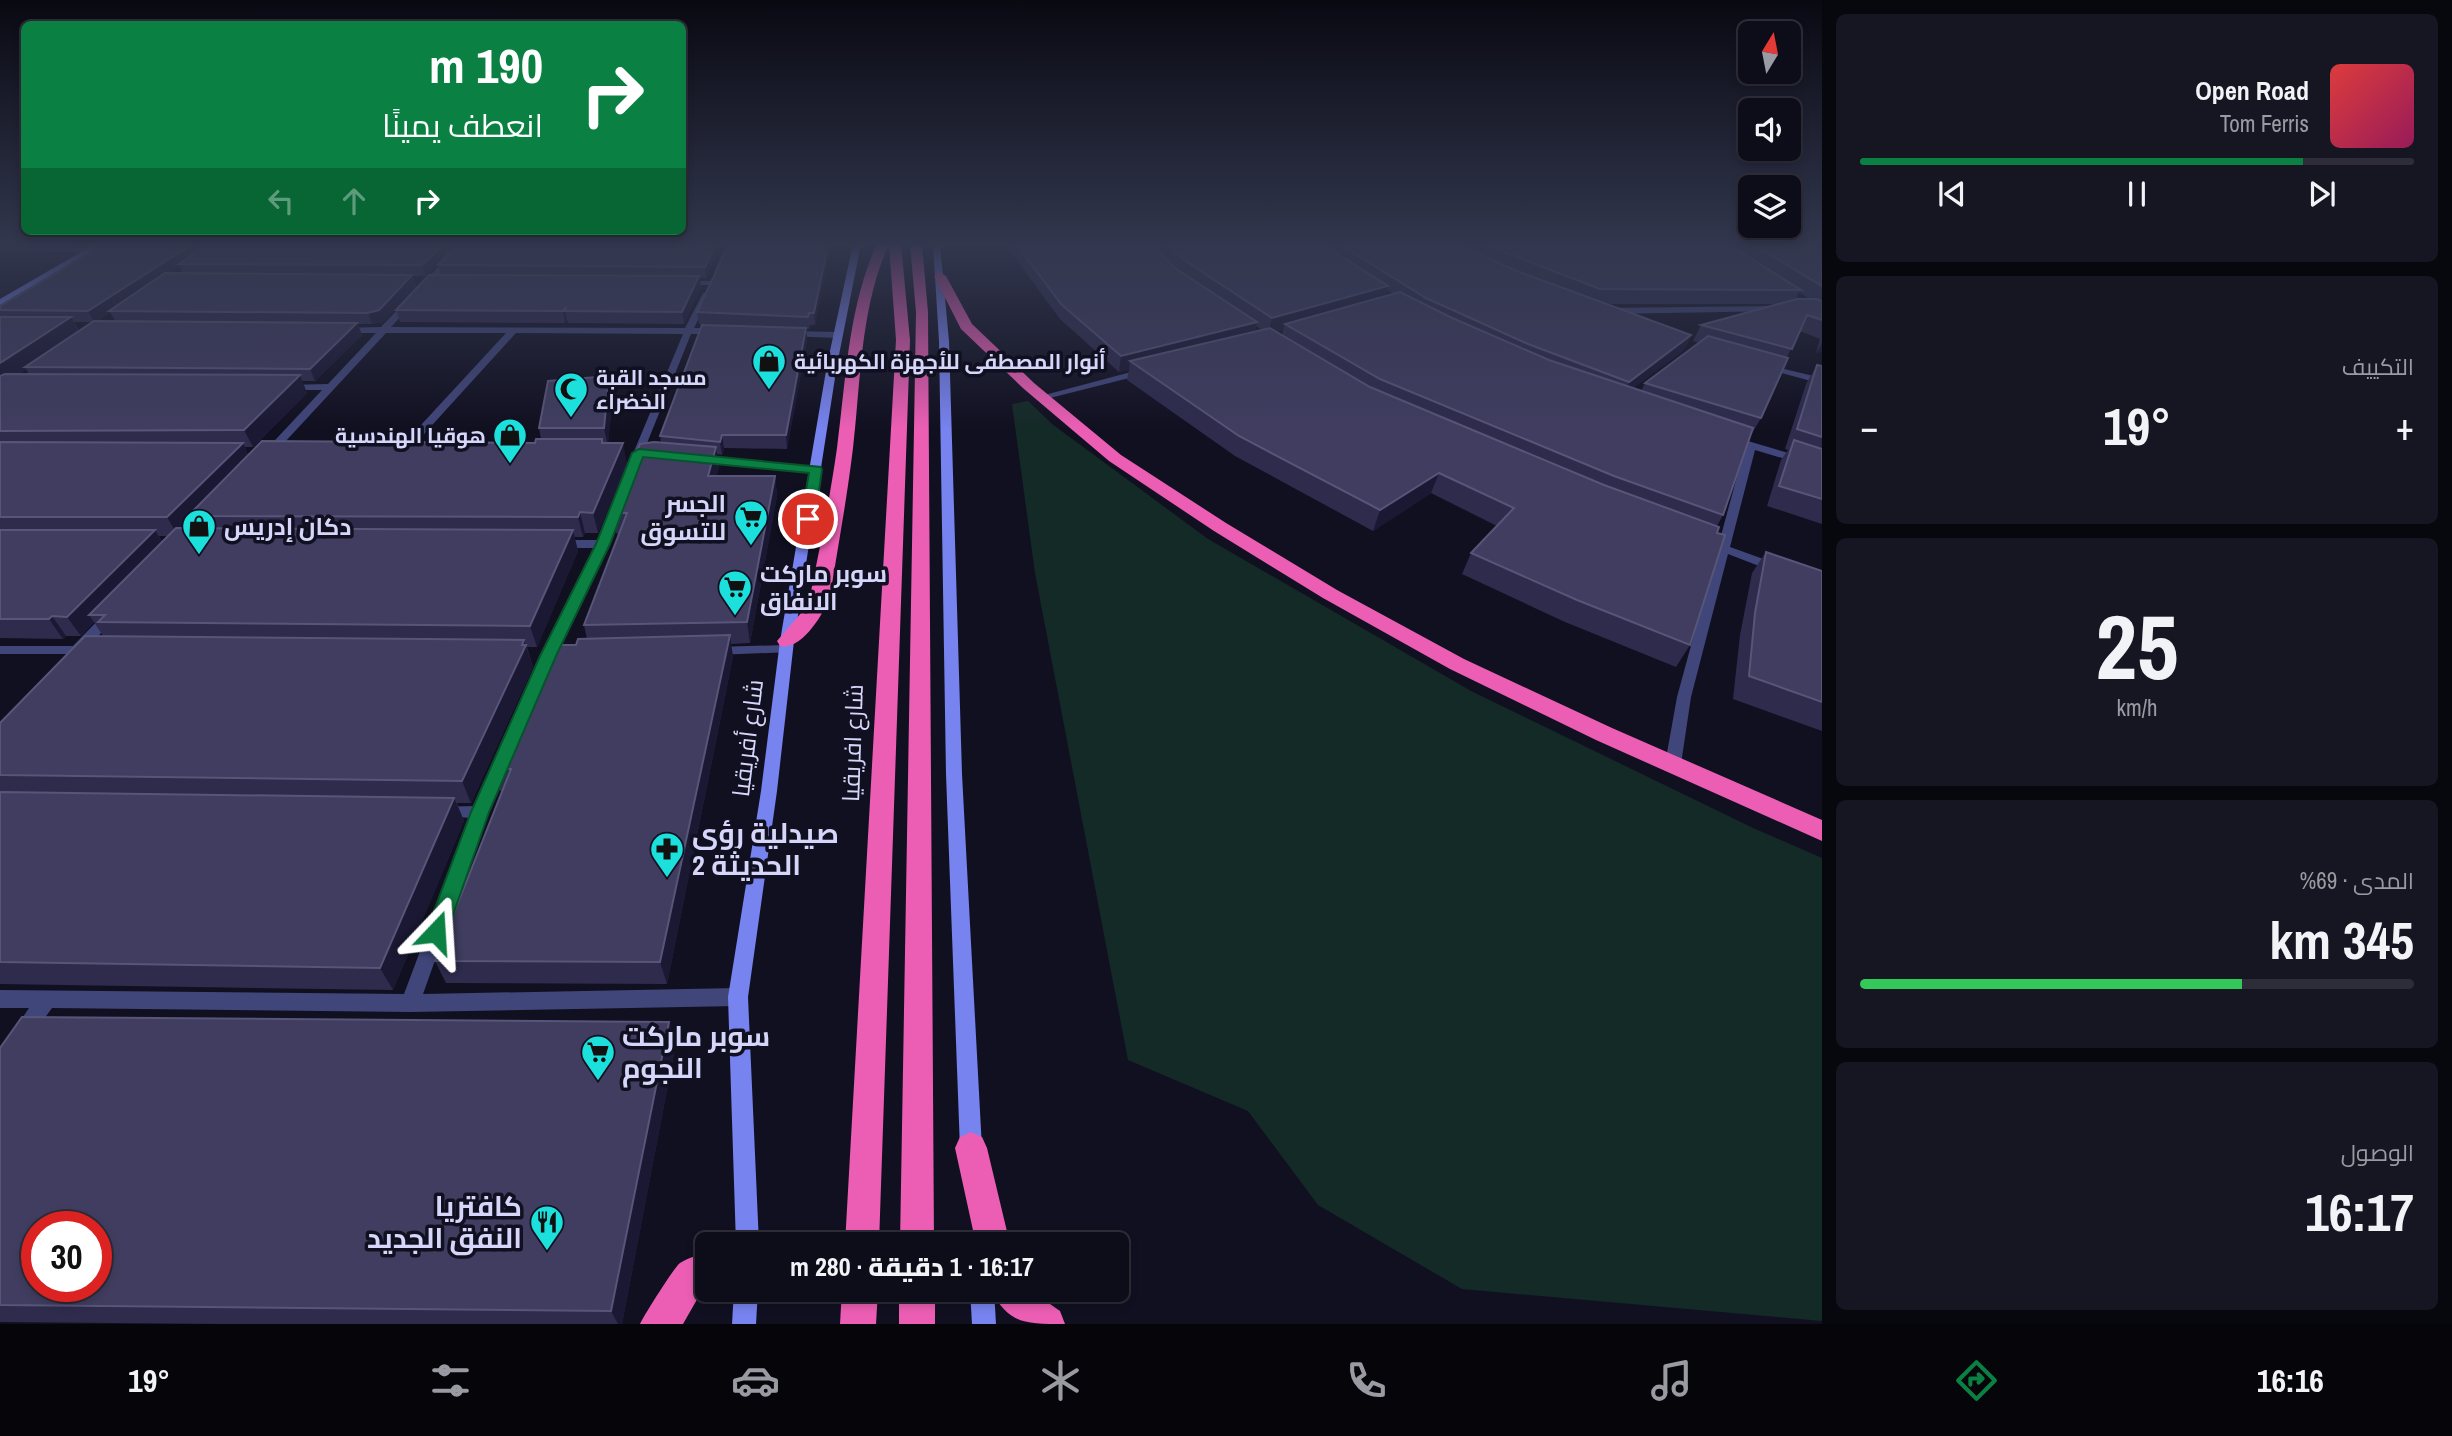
<!DOCTYPE html>
<html lang="ar">
<meta charset="utf-8">
<style>
body{margin:0;font-family:"Archivo Narrow",Cairo,sans-serif;background:#161522;color:#f1f3f6;direction:rtl;height:100vh;display:flex;flex-direction:column;font-size:26px;white-space:nowrap}
*{box-sizing:border-box;margin:0}
p{font-size:23px;color:#9a9ba2}
.icon{flex:none;width:38px;height:38px;fill:none;stroke:currentColor;stroke-width:2;stroke-linecap:round;stroke-linejoin:round}
.map{position:relative;flex:1;overflow:hidden;direction:ltr}
.panel{display:flex;flex-direction:column;gap:14px;padding:14px;background:#07070e;width:630px}
.panel>*{flex:none}
.hud{position:absolute;left:21px;top:21px;width:665px;height:214px;border-radius:10px;box-shadow:0 4px 10px #0003,0 0 0 2px #2d2c38;direction:rtl;background:#0b8043;color:#fff;overflow:hidden}
.needle{width:46px;rotate:10deg}
.buttons{position:absolute;left:1738px;top:21px;display:grid;gap:14px}
.buttons a{display:grid;place-items:center;width:63px;height:63px;border-radius:10px;background:#0d0c19;box-shadow:0 4px 10px #0003,0 0 0 2px #2d2c38;font-size:35px}
.speed{position:absolute;left:21px;top:1211px;display:flex;gap:14px;font-size:35px;font-weight:700;text-align:center}
.speed>*{display:grid;place-content:center;width:91px;height:91px;border-radius:50%;background:#0d0c19;box-shadow:0 4px 10px #0003,0 0 0 2px #2d2c38;line-height:1}
.speed .limit{border:10px solid #d22;background:#fff;color:#111}
.pin{position:absolute;display:grid;place-items:center;width:60px;height:60px;color:#fff;margin:-30px;border:4px solid #fff;border-radius:50%;box-shadow:0 2px 7px #0007}
.me{position:absolute;width:77px;margin:-38px;rotate:20deg;stroke-linejoin:round;filter:drop-shadow(0 0 5px #0008)}
.turn{display:flex;align-items:center;gap:24px;height:147px;padding:0 28px;font-size:32px}
.turn .icon{width:91px;height:91px;stroke-width:2.5}
.turn b{display:block;font-size:49px;line-height:60px}
.lanes{display:flex;align-items:center;height:66px;padding:0 28px;background:#0003;justify-content:center;gap:35px;direction:ltr}
.lanes .off{opacity:.35}
.big{font-size:52px;font-weight:800;line-height:1.1}
.panel .tile{flex:1;display:flex;flex-direction:column;justify-content:center;gap:10px;min-width:0;padding:0 24px;border-radius:10px;background:#161522}
.panel .dial{align-items:center;gap:0}
.dial b{font-size:91px;line-height:1}
.song{display:flex;align-items:center;gap:21px}
.cover{width:84px;height:84px;border-radius:10px;background:linear-gradient(135deg,hsl(0 70% 55%),hsl(330 70% 35%))}
.played{height:7px;border-radius:4px;background:linear-gradient(90deg,#0b8043 80%,#2d2c38 80%)}
.keys{display:flex;justify-content:space-around;direction:ltr}
.heat{display:flex;justify-content:space-between;align-items:center;font-size:38px;direction:ltr}
.charge{height:10px;border-radius:5px;background:linear-gradient(90deg,#34c759 69%,#2d2c38 0)}
.trip{position:absolute;left:695px;top:1232px;width:434px;height:70px;border-radius:10px;background:#0d0c19;box-shadow:0 4px 10px #0003,0 0 0 2px #2d2c38;font-weight:800;line-height:70px;text-align:center;direction:rtl}
.tab-bar{display:flex;height:112px;justify-content:space-around;align-items:center;background:#05050a;color:#9a9ba2}
.tab-bar .icon{width:49px;height:49px}
.tab-bar .on{color:#0b8043}
.tab-bar b{font-size:32px;color:#f1f3f6}
main{display:flex;flex:1;min-height:0}
.map>svg:first-child{display:block}
.green{fill:#142a27}
.lines{fill:none;stroke-linecap:round;stroke-linejoin:round}
.street{fill:#41467a;fill-rule:evenodd}
.secondary{fill:#7783ef;fill-rule:evenodd}
.highway{fill:#ec5eb4;fill-rule:evenodd}
.wall{fill:#2e2b4d;fill-rule:evenodd}
.shaded-wall{fill:#1b1834}
.building{fill:#403d60;stroke:#575578;stroke-width:2;fill-rule:evenodd}
.route{fill:#0b8043;stroke:#07532c;stroke-width:2}
.labels{text-anchor:middle;dominant-baseline:central;stroke-width:7;stroke-linejoin:round;paint-order:stroke}
.far-poi-label{font-size:21px;font-weight:bold;fill:#d5d6fa;stroke:#111021;text-anchor:start}
.poi-label{font-size:24px;font-weight:bold;fill:#d5d6fa;stroke:#111021;text-anchor:start}
.street-label{font-size:24px;fill:#d5d6fa;stroke:#111021}
.near-poi-label{font-size:28px;font-weight:bold;fill:#d5d6fa;stroke:#111021;text-anchor:start}
</style>
<main>
<section class="panel">
<div class="tile">
<div class="song"><i class="cover"></i><div><b>Open Road</b><p>Tom Ferris</p></div></div>
<div class="played"></div>
<div class="keys"><svg class="icon" aria-label="previous" viewBox="0 0 24 24"><path d="M18 5L8 12l10 7zM5 5v14"/></svg><svg class="icon" aria-label="pause" viewBox="0 0 24 24"><path d="M8 5v14M16 5v14"/></svg><svg class="icon" aria-label="next" viewBox="0 0 24 24"><path d="M6 5l10 7-10 7zM19 5v14"/></svg></div>
</div>
<div class="tile"><p>التكييف</p>
<div class="heat"><a>−</a><b class="big">19°</b><a>+</a></div>
</div>
<div class="tile dial"><b>25</b><p>km/h</p></div>
<div class="tile"><p>المدى · 69%</p><b class="big">345 km</b><div class="charge"></div></div>
<div class="tile"><p>الوصول</p><b class="big">16:17</b></div>
</section>
<div class="map">
<svg width="1822" height="1324" viewBox="0 0 1822 1324">
<rect width="100%" height="100%" fill="#111021"/>
<path class="green" d="M1028 401 1052 424 1208 539 1471 691 1753 828 1822 858V1321L1462 1289 1318 1205 1248 1111 1128 1060 1035 573 1012 404Z"/>
<g class="lines">
<g class="street">
<path d="M460 244H468L391 327 685 328 703 293 710 291 711 293 694 328H716L720 331 716 334H691L639 463H631L630 461 683 334 516 333 404 456 400 457 395 454 396 452 506 333H386L271 457H263V453L322 390H288L283 387 285 385 328 384 376 333H341L337 330 338 328 381 327Z"/>
<path d="M726 244H733L721 271 714 273Z"/>
<path d="M0 247 89 248 93 250 89 252 0 251Z"/>
<path d="M683 281H712L716 283 712 285H680L679 283Z"/>
<path d="M1778 306 1782 309 1781 311 1606 314 1602 311 1606 308Z"/>
<path d="M789 331 839 332 843 335 839 338 786 336V332Z"/>
<path d="M1763 364 1822 378V384L1763 368Z"/>
<path d="M1146 368 1149 369V373L1042 400 1037 397Z"/>
<path d="M1731 436 1822 463V470L1755 450 1730 547 1780 565 1782 568 1776 572 1772 571 1728 554 1691 697 1681 764 1679 768H1667L1665 764 1677 697 1717 550 1697 541 1703 537 1719 543 1745 447 1727 441V437Z"/>
<path d="M699 456 816 467 822 470 816 473 695 461V457Z"/>
<path d="M619 500 625 503 609 544 552 662 545 667 540 665 538 662 595 548H558L552 544 558 540H598L613 503Z"/>
<path d="M111 611 118 615 88 647 93 651 91 654H0V646H73L106 612Z"/>
<path d="M786 645 793 649 791 652 715 655 708 651 715 647Z"/>
<path d="M502 755 507 757 510 761 488 812 423 994 738 988 745 991 748 997 745 1003 738 1006 410 1012 52 1008 30 1038 23 1041 16 1038 13 1032 29 1008H0V990L404 994 470 818 436 815 434 811 436 807 475 806 494 761 497 757Z"/>
</g>
<g class="secondary">
<path d="M95 244H104L0 305V299Z"/>
<path d="M853 244H861L837 365 794 641 777 791 748 997 759 1244H736L728 997 761 791 780 641 827 365Z"/>
<path d="M933 244H940L949 341 962 774 982 1149 979 1157 971 1160 963 1157 960 1149 946 774 939 341Z"/>
<path d="M734 1290H758L756 1324H732Z"/>
<path d="M970 1290H994L996 1324H972Z"/>
</g>
<g class="highway">
<path d="M877 244H889C860 308 861 380 853 448 847 498 838 547 830 596 824 614 801 651 780 646L777 641 807 606 810 596C820 547 830 498 837 448 846 380 848 307 877 244Z"/>
<path d="M889 244H901L910 340 879 1244H845L896 340Z"/>
<path d="M910 244H922L928 312 934 1244H900L916 312Z"/>
<path d="M940 272 946 276 972 324 1034 383 1121 455 1226 523 1337 590 1464 659 1612 728 1822 820V841L1596 740 1450 669 1323 598 1214 531 1109 461 1024 389 961 329 934 276Z"/>
<path d="M971 1132 982 1137 987 1148 1010 1244H976L955 1148 960 1137Z"/>
<path d="M707 1252V1288L703 1289 683 1324H640C643 1317 675 1266 680 1263 688 1258 699 1255 707 1252Z"/>
<path d="M842 1290H878L876 1324H840Z"/>
<rect x="899" y="1290" width="36" height="34"/>
<path d="M991 1290H1030L1060 1311 1065 1324C1024 1324 1009 1324 991 1290Z"/>
</g>
</g>
<g class="wall">
<path d="M107 244H457L426 276H413L416 287 383 322 372 324H358L362 335 315 381H302L307 393 253 447H245L248 455 535 443 541 439 539 428 613 395 608 443 627 463 598 533H585L583 537H574L578 551 537 647H527L533 667 471 803H457L464 821 393 990 0 984V723L103 636 94 622 81 636H66L63 639 0 638V306ZM180 266 183 274 168 273ZM110 312 115 321H97ZM74 322H91L79 331ZM26 369 29 374H19ZM192 522 194 528H186ZM159 536H167L162 542Z"/>
<path d="M722 244 706 278H700L701 288 684 324 568 323 567 320 565 323 400 322 396 310 442 275 438 265Z"/>
<path d="M831 244 815 325H810L809 329H806L807 340 787 449 724 448 722 455 717 454 719 467 716 476H775L777 496 750 643 731 644 733 657 667 984 446 983 435 961 503 791H500L491 769 576 645 587 639 584 625 619 534 616 533 611 513 661 442 660 436 741 326 699 324 697 312Z"/>
<path d="M1005 244H1322L1325 245 1326 244H1456L1462 246 1463 244H1728L1732 246 1734 244H1822V351L1816 353 1820 339 1800 331 1787 357 1761 418 1750 437 1723 515 1717 526 1690 645 1676 667 1565 622 1462 574 1471 553 1497 526 1431 493 1373 531 1235 456 1127 380 1129 370 1119 372 1060 319ZM1387 290 1393 294 1385 296ZM1799 292 1810 299 1795 300ZM1606 304H1780L1701 325 1693 341 1699 343 1645 383 1641 391 1633 388 1684 350 1691 335ZM1256 326 1262 330 1255 331ZM1283 330 1282 335 1276 332Z"/>
<path d="M1817 365 1822 366V524L1767 506 1781 460 1788 450 1785 449 1806 384Z"/>
<path d="M1766 552 1822 571V731L1733 699 1740 635 1752 573Z"/>
<path d="M669 1022 676 1043 622 1324H220L0 1322V1048Z"/>
</g>
<g class="shaded-wall">
<path d="M192 244H213L179 264 180 266 112 311H109L110 312 94 322 88 311Z"/>
<path d="M444 244H457L426 276 422 265Z"/>
<path d="M716 244H722L706 278 705 267Z"/>
<path d="M828 244H831L815 325 814 313Z"/>
<path d="M412 275 416 287 383 322 372 324 368 313Z"/>
<path d="M699 276 701 288 684 324 682 312Z"/>
<path d="M1388 286 1384 301 1285 324 1283 330 1268 334 1272 318Z"/>
<path d="M566 307 565 311 567 320 565 323 563 311Z"/>
<path d="M71 317 79 333 25 367 26 369 0 387V363Z"/>
<path d="M1257 322 1254 338 1130 361 1129 370 1119 372 1121 356Z"/>
<path d="M357 323 362 335 315 381 310 369Z"/>
<path d="M806 328 807 340 787 449 786 435Z"/>
<path d="M1691 335 1684 350 1622 397 1629 382Z"/>
<path d="M1822 343V351L1816 353Z"/>
<path d="M300 375 307 393 253 447 244 430Z"/>
<path d="M609 376 613 395 608 447 604 428Z"/>
<path d="M722 435 724 448 722 455 720 442Z"/>
<path d="M243 443 251 461 188 516 192 522 178 536 167 517Z"/>
<path d="M623 443 627 463 598 533 593 513Z"/>
<path d="M716 447 719 467 711 496 708 476Z"/>
<path d="M1439 473 1431 493 1373 531 1380 510Z"/>
<path d="M775 476 777 496 750 643 747 622Z"/>
<path d="M580 512 585 533 583 537 578 517Z"/>
<path d="M155 530 166 549 89 615 94 622 81 636 67 617Z"/>
<path d="M573 530 578 551 537 647 530 626Z"/>
<path d="M52 616 66 636 63 639 49 619Z"/>
<path d="M730 635 733 657 667 984 660 962Z"/>
<path d="M524 640 533 667 471 803 462 781Z"/>
<path d="M454 798 464 821 393 990 380 968Z"/>
<path d="M669 1022 676 1043 622 1324H618L611 1311Z"/>
</g>
<g class="building">
<path d="M107 244H192L88 311 0 310V306Z"/>
<path d="M208 244H444L422 265 179 264Z"/>
<path d="M458 244H716L705 267 438 265Z"/>
<path d="M729 244H828L814 313H809L808 317 697 312Z"/>
<path d="M1016 244H1152L1175 268 1257 322 1121 356 1061 304Z"/>
<path d="M1168 244H1322L1388 286 1272 318 1184 260Z"/>
<path d="M1339 244H1456L1517 271 1691 335 1629 382 1528 344 1426 298Z"/>
<path d="M1483 244H1728L1801 290 1600 289Z"/>
<path d="M1752 244H1822V286Z"/>
<path d="M165 273 412 275 379 310 368 313 109 311Z"/>
<path d="M429 275 699 276 682 312 565 311 566 307 563 311 396 310Z"/>
<path d="M1400 292 1450 317 1549 360 1753 428 1723 515 1614 476 1380 379 1285 324Z"/>
<path d="M1797 299H1817L1822 301V320L1807 315 1792 349 1701 325Z"/>
<path d="M0 317H71L0 363Z"/>
<path d="M94 321 357 323 310 369 25 367Z"/>
<path d="M702 325 806 328 786 435H722L720 442 660 436Z"/>
<path d="M1270 328 1370 387 1604 485 1719 527 1717 533 1725 535 1690 645 1577 600 1471 553 1514 508 1439 473 1380 510 1239 436 1130 361Z"/>
<path d="M1708 336 1788 358 1761 418 1645 383Z"/>
<path d="M1817 365 1822 366V437L1797 429Z"/>
<path d="M5 374 300 375 244 430 0 431V376Z"/>
<path d="M609 376 604 428H539L548 381Z"/>
<path d="M536 439H602V443H623L593 513 580 512 578 517 188 516 262 441 535 443Z"/>
<path d="M1794 440 1822 449V499L1779 486Z"/>
<path d="M0 442 243 443 167 517H0Z"/>
<path d="M654 442 716 447 708 476H775L747 622 584 625 627 513H611L640 444Z"/>
<path d="M176 528 573 530 530 626 98 622 105 615H89Z"/>
<path d="M0 530H155L67 617 52 616 49 619H0Z"/>
<path d="M1766 552 1822 571V702L1749 676 1755 613Z"/>
<path d="M730 635 660 962 435 961 511 769H491L546 645H576L578 639Z"/>
<path d="M85 636 524 640 522 645H526L462 781 0 775V723Z"/>
<path d="M0 792 454 798 380 968 0 962Z"/>
<path d="M22 1017 669 1022 611 1311 0 1305V1048ZM37 1227H96V1286H37Z"/>
</g>
<linearGradient id="sky" x2="0" y2="1"><stop stop-color="#090912"/><stop offset="0.57" stop-color="#32374e"/><stop offset="1" stop-color="#32374e" stop-opacity="0"/></linearGradient>
<rect width="1822" height="429" fill="url(#sky)"/>
<path class="route" d="M639 449 821 467 822 470 815 519 808 523 801 519 809 473 643 457 610 544 556 656 489 812 447 932 444 938 436 940 429 938 426 932 471 812 540 656 596 544 632 453Z"/>
<defs>
<g id="shop-pin" transform="scale(1.75)"><path d="M0 17L-7.5 6A9.5 9.5 0 1 1 7.5 6Z" fill="#1be0dc" stroke="#111021"/><path d="M-5-2.5h2.3a2.7 3.5 0 0 1 5.4 0H5L5.5 6h-11ZM-1.5-2.5h3a1.5 2.3 0 0 0-3 0Z" fill="#111"/></g>
<g id="mosque-pin" transform="scale(1.75)"><path d="M0 17L-7.5 6A9.5 9.5 0 1 1 7.5 6Z" fill="#1be0dc" stroke="#111021"/><path d="M3.5-4.9A6 6 0 1 0 3.5 4.9A5 5 0 1 1 3.5-4.9Z" fill="#111"/></g>
<g id="supermarket-pin" transform="scale(1.75)"><path d="M0 17L-7.5 6A9.5 9.5 0 1 1 7.5 6Z" fill="#1be0dc" stroke="#111021"/><path d="M-6-5.5h2.5l.6 2H6L4.5 2H-2.5L-4.4-4H-6ZM-1.5 3.2a1.3 1.3 0 1 0 .1 0ZM3 3.2a1.3 1.3 0 1 0 .1 0Z" fill="#111"/></g>
<g id="pharmacy-pin" transform="scale(1.75)"><path d="M0 17L-7.5 6A9.5 9.5 0 1 1 7.5 6Z" fill="#1be0dc" stroke="#111021"/><path d="M-2-6h4v4h4v4h-4v4h-4v-4h-4v-4h4Z" fill="#111"/></g>
<g id="restaurant-pin" transform="scale(1.75)"><path d="M0 17L-7.5 6A9.5 9.5 0 1 1 7.5 6Z" fill="#1be0dc" stroke="#111021"/><path d="M-5-6h1v4h1v-4h1v4h1v-4h1v5L-1.5 .5V6h-2V.5L-5-1ZM5-6V6H3V1.5H1.5Q1.5-4 5-6Z" fill="#111"/></g>
</defs>
<g fill-rule="evenodd">
<use href="#shop-pin" x="769" y="361"/>
<use href="#mosque-pin" x="571" y="389"/>
<use href="#shop-pin" x="510" y="435"/>
<use href="#supermarket-pin" x="751" y="517"/>
<use href="#shop-pin" x="199" y="526"/>
<use href="#supermarket-pin" x="735" y="587"/>
<use href="#pharmacy-pin" x="667" y="849"/>
<use href="#supermarket-pin" x="598" y="1052"/>
<use href="#restaurant-pin" x="547" y="1222"/>
</g>
<g class="labels">
<g class="far-poi-label">
<text x="794" y="361">أنوار المصطفى للأجهزة الكهربائية</text>
<text x="596" y="377">مسجد القبة<tspan x="596" dy="24">الخضراء</tspan></text>
<text x="486" y="435" text-anchor="end">هوقيا الهندسية</text>
</g>
<g class="poi-label">
<text x="726" y="503" text-anchor="end">الجسر<tspan x="726" dy="28">للتسوق</tspan></text>
<text x="224" y="526">دكان إدريس</text>
<text x="760" y="573">سوبر ماركت<tspan x="760" dy="28">الانفاق</tspan></text>
</g>
<g class="street-label">
<text transform="translate(747 738) rotate(-83)">شارع أفريقيا</text>
<text transform="translate(852 743) rotate(-88)">شارع افريقيا</text>
</g>
<g class="near-poi-label">
<text x="692" y="833">صيدلية رؤى<tspan x="692" dy="32">الحديثة 2</tspan></text>
<text x="622" y="1036">سوبر ماركت<tspan x="622" dy="32">النجوم</tspan></text>
<text x="522" y="1206" text-anchor="end">كافتريا<tspan x="522" dy="32">النفق الجديد</tspan></text>
</g>
</g>
</svg>
<div class="buttons">
<a><svg class="needle" viewBox="-14 -14 28 28"><path d="M0-13l5 13h-10z" fill="#e53935"/><path d="M0 13l5-13h-10z" fill="#9a9ba2"/></svg></a>
<a><svg class="icon" aria-label="sound" viewBox="0 0 24 24"><path d="M4 9h4l5-4v14l-5-4H4zM17 9q2 3 0 6"/></svg></a>
<a><svg class="icon" aria-label="layers" viewBox="0 0 24 24"><path d="M12 4l9 5-9 5-9-5zM3 14l9 5 9-5"/></svg></a>
</div>
<div class="speed"><div class="limit">30</div></div>
<div class="pin" style="left:808px;top:519px;background:#d93025"><svg class="icon" aria-label="arrive" viewBox="0 0 24 24"><path d="M6 21V4h12l-3 4 3 4H6"/></svg></div>
<svg class="me" style="left:436px;top:932px" viewBox="-20 -20 40 40"><path d="M0-17L14 15 0 8-14 15z" fill="#0b8043" stroke="#fff" stroke-width="4"/></svg>
<div class="trip">16:17 · 1 دقيقة · 280 m</div>
<div class="hud">
<div class="turn"><svg class="icon" aria-label="right" viewBox="0 0 24 24"><path d="M7 20v-9h11M14 6l5 5-5 5"/></svg><div><b>190 m</b>انعطف يمينًا</div></div>
<div class="lanes"><svg class="icon off" aria-label="left" viewBox="0 0 24 24"><path d="M17 20v-9H6M10 6l-5 5 5 5"/></svg><svg class="icon off" aria-label="ahead" viewBox="0 0 24 24"><path d="M12 20V5M6 11l6-6 6 6"/></svg><svg class="icon" aria-label="right" viewBox="0 0 24 24"><path d="M7 20v-9h11M14 6l5 5-5 5"/></svg></div>
</div>
</div>
</main>
<nav class="tab-bar">
<b>16:16</b>
<svg class="icon on" aria-label="directions" viewBox="0 0 24 24"><path d="M12 3l9 9-9 9-9-9zM9 14v-3h6M13 9l2 2-2 2"/></svg>
<svg class="icon" aria-label="music" viewBox="0 0 24 24"><path d="M9 18V5l10-2v13"/><circle cx="6" cy="18" r="3"/><circle cx="16" cy="16" r="3"/></svg>
<svg class="icon" aria-label="phone" viewBox="0 0 24 24"><path d="M5 4h4l2 5-3 2q2 4 5 5l2-3 5 2v4C11 20 4 13 5 4z"/></svg>
<svg class="icon" aria-label="climate" viewBox="0 0 24 24"><path d="M12 3v18M4 7l16 10M4 17L20 7"/></svg>
<svg class="icon" aria-label="car" viewBox="0 0 24 24"><path d="M5 17H2v-5l4-1 3-4h7l3 4 3 1v5h-3M9 17h6M6 11h13"/><circle cx="7" cy="17" r="2"/><circle cx="17" cy="17" r="2"/></svg>
<svg class="icon" aria-label="filters" viewBox="0 0 24 24"><path d="M4 7h16M4 17h16"/><circle cx="9" cy="7" r="2"/><circle cx="15" cy="17" r="2"/></svg>
<b>19°</b>
</nav>
